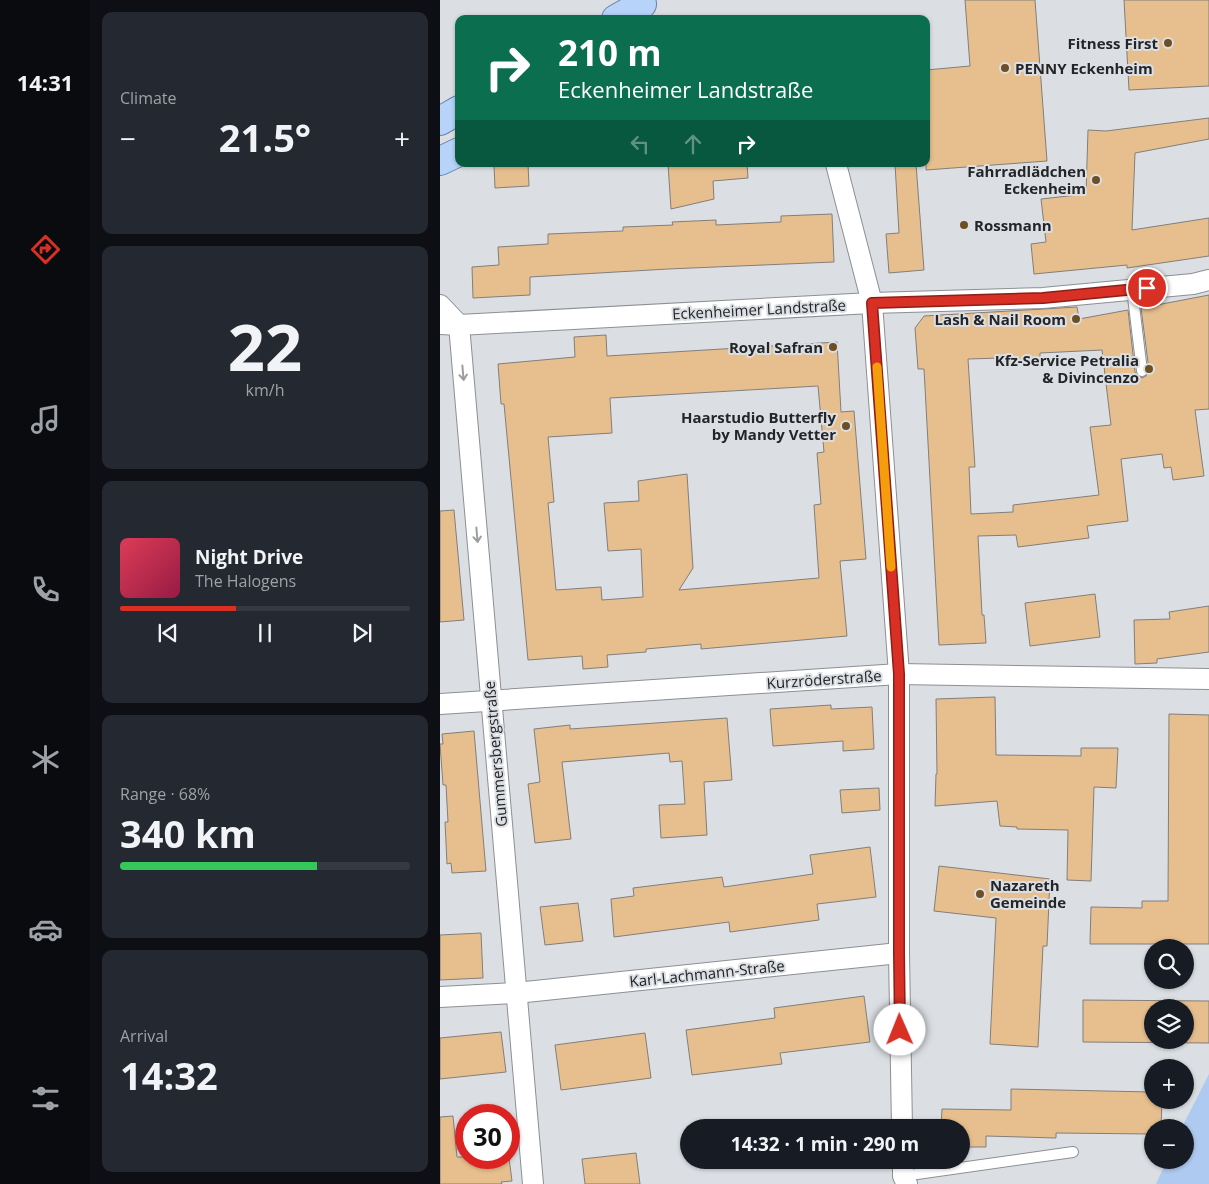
<!DOCTYPE html>
<meta charset="utf-8">
<style>
body{margin:0;font-family:"Open Sans",sans-serif;background:#242831;color:#f1f3f6;height:100vh;display:flex;flex-direction:column;font-size:19px;white-space:nowrap}
*{box-sizing:border-box;margin:0}
p{font-size:16px;color:#9ea1a6}
.icon{flex:none;width:28px;height:28px;fill:none;stroke:currentColor;stroke-width:2;stroke-linecap:round;stroke-linejoin:round}
.map{position:relative;flex:1;overflow:hidden}
.side{display:flex;flex-direction:column;gap:12px;padding:12px;background:#0d0f14;width:350px}
.side>*{flex:none}
.banner{position:absolute;left:15px;top:15px;width:475px;height:152px;border-radius:10px;box-shadow:0 1px 4px #0004;background:#0b6e4f;color:#fff;overflow:hidden}
.fabs{position:absolute;left:704px;top:939px;display:grid;gap:10px}
.fabs a{display:grid;place-items:center;width:50px;height:50px;border-radius:50%;background:#171b24;box-shadow:0 1px 4px #0004;font-size:25px}
.speed{position:absolute;left:15px;top:1104px;display:flex;gap:10px;font-size:25px;font-weight:700;text-align:center}
.speed>*{display:grid;place-content:center;width:65px;height:65px;border-radius:50%;background:#171b24;box-shadow:0 1px 4px #0004;line-height:1}
.speed .limit{border:8px solid #d22;background:#fff;color:#111}
.pin{position:absolute;display:grid;place-items:center;width:42px;height:42px;color:#fff;margin:-21px;border:2px solid #fff;border-radius:50%;box-shadow:0 1px 5px #0007}
.me{position:absolute;width:55px;margin:-28px;rotate:359deg;stroke-linejoin:round;filter:drop-shadow(0 0 4px #0008)}
.turn{display:flex;align-items:center;gap:18px;height:105px;padding:0 20px;font-size:22px}
.turn .icon{width:65px;height:65px;stroke-width:2.5}
.turn b{display:block;font-size:35px;line-height:42px}
.lanes{display:flex;align-items:center;height:48px;padding:0 20px;background:#0003;justify-content:center;gap:25px;direction:ltr}
.lanes .off{opacity:.35}
.big{font-size:38px;font-weight:700;line-height:1.1}
.side .tile{flex:1;display:flex;flex-direction:column;justify-content:center;gap:8px;min-width:0;padding:0 18px;border-radius:10px;background:#242831}
.side .dial{align-items:center;gap:0}
.dial b{font-size:65px;line-height:1}
.song{display:flex;align-items:center;gap:15px}
.cover{width:60px;height:60px;border-radius:8px;background:linear-gradient(135deg,hsl(350 70% 55%),hsl(340 70% 35%))}
.played{height:5px;border-radius:2px;background:linear-gradient(90deg,#d93025 40%,#363941 40%)}
.keys{display:flex;justify-content:space-around;direction:ltr}
.heat{display:flex;justify-content:space-between;align-items:center;font-size:28px;direction:ltr}
.charge{height:8px;border-radius:4px;background:linear-gradient(90deg,#34c759 68%,#363941 0)}
.trip{position:absolute;left:240px;top:1119px;width:290px;height:50px;border-radius:25px;background:#171b24;box-shadow:0 1px 4px #0004;font-weight:700;line-height:50px;text-align:center}
main{display:flex;flex:1;min-height:0}
.tab-bar{display:flex;flex-direction:column;width:90px;justify-content:space-around;align-items:center;background:#090b0e;color:#9ea1a6}
.tab-bar .icon{width:35px;height:35px}
.tab-bar .current{color:#d93025}
.tab-bar b{font-size:22px;color:#f1f3f6}
.map>svg:first-child{display:block}
.green{fill:#afcaf0}
.building{fill:#e7bf8e;stroke:#827e7a;fill-rule:evenodd}
.lines{fill:none;stroke-linecap:round;stroke-linejoin:round}
.lane-casing{stroke:#8c8f94;stroke-width:12}
.street-casing{stroke:#8c8f94;stroke-width:22}
.primary-casing{stroke:#6483ad;stroke-width:30}
.lane{stroke:#fff;stroke-width:10}
.street{stroke:#fff;stroke-width:20}
.primary{stroke:#b7d3f9;stroke-width:28}
.oneway{stroke:#9c9d9e}
.route-casing{stroke:#8d1f18;stroke-width:12}
.route{stroke:#d93025;stroke-width:9}
.slow{stroke:#f59e0b;stroke-width:9}
.poi-dot{fill:#6e4f24;stroke:#dbdfe4;stroke-width:2}
.labels{text-anchor:middle;dominant-baseline:central;stroke-width:4;stroke-linejoin:round;paint-order:stroke}
.poi-label{font-size:15px;font-weight:bold;fill:#242527;stroke:#dbdfe4;text-anchor:end}
.street-label{font-size:15px;fill:#242527;stroke:#dbdfe4}
</style>
<main>
<nav class="tab-bar">
<b>14:31</b>
<svg class="icon current" aria-label="directions" viewBox="0 0 24 24"><path d="M12 3l9 9-9 9-9-9zM9 14v-3h6M13 9l2 2-2 2"/></svg>
<svg class="icon" aria-label="music" viewBox="0 0 24 24"><path d="M9 18V5l10-2v13"/><circle cx="6" cy="18" r="3"/><circle cx="16" cy="16" r="3"/></svg>
<svg class="icon" aria-label="phone" viewBox="0 0 24 24"><path d="M5 4h4l2 5-3 2q2 4 5 5l2-3 5 2v4C11 20 4 13 5 4z"/></svg>
<svg class="icon" aria-label="climate" viewBox="0 0 24 24"><path d="M12 3v18M4 7l16 10M4 17L20 7"/></svg>
<svg class="icon" aria-label="car" viewBox="0 0 24 24"><path d="M5 17H2v-5l4-1 3-4h7l3 4 3 1v5h-3M9 17h6M6 11h13"/><circle cx="7" cy="17" r="2"/><circle cx="17" cy="17" r="2"/></svg>
<svg class="icon" aria-label="filters" viewBox="0 0 24 24"><path d="M4 7h16M4 17h16"/><circle cx="9" cy="7" r="2"/><circle cx="15" cy="17" r="2"/></svg>
</nav>
<section class="side">
<div class="tile"><p>Climate</p>
<div class="heat"><a>−</a><b class="big">21.5°</b><a>+</a></div>
</div>
<div class="tile dial"><b>22</b><p>km/h</p></div>
<div class="tile">
<div class="song"><i class="cover"></i><div><b>Night Drive</b><p>The Halogens</p></div></div>
<div class="played"></div>
<div class="keys"><svg class="icon" aria-label="previous" viewBox="0 0 24 24"><path d="M18 5L8 12l10 7zM5 5v14"/></svg><svg class="icon" aria-label="pause" viewBox="0 0 24 24"><path d="M8 5v14M16 5v14"/></svg><svg class="icon" aria-label="next" viewBox="0 0 24 24"><path d="M6 5l10 7-10 7zM19 5v14"/></svg></div>
</div>
<div class="tile"><p>Range · 68%</p><b class="big">340 km</b><div class="charge"></div></div>
<div class="tile"><p>Arrival</p><b class="big">14:32</b></div>
</section>
<div class="map">
<svg width="769" height="1184" viewBox="0 0 769 1184">
<rect width="100%" height="100%" fill="#dbdfe4"/>
<path class="green" d="M769 1074V1184H716L727 1160H745V1128L742 1127Z"/>
<g class="building">
<path d="M525 0H595L607 161 486 170V70L530 66Z"/>
<path d="M684 0H769V86L689 90Z"/>
<path d="M769 118V139L695 153 692 230 769 218V256L687 268V265L594 274 591 244 606 242 601 199 646 194 648 130 666 131Z"/>
<path d="M88 164 89 186 55 188 54 166Z"/>
<path d="M228 164H307L308 178 273 181 274 199 231 209Z"/>
<path d="M455 164H476L484 270 449 273 446 234 459 233Z"/>
<path d="M392 214 394 262 228 269 90 277V295L33 298 32 267 59 265 58 247 108 244V234L183 231V227L233 225 232 222 276 220V225L341 222V216Z"/>
<path d="M769 295V409L755 410 764 476 733 480 731 467 724 468 722 454 681 459 688 521 647 526 649 538 578 547 576 535 538 536 542 615H544L546 643 499 645 484 369H478L475 328 484 316 637 307 639 319 688 310 695 372 697 375 702 378 706 376 709 370 701 308ZM662 350 671 425 650 427 659 495 573 505V512L531 514 529 467H535L528 359 561 358 562 362 600 359V353Z"/>
<path d="M166 335 167 356 397 342 401 412 414 411 426 559 400 561 407 636 261 649V644L206 649V652L167 655 168 667 143 669 142 656 88 660 64 404H61L58 364 135 357 134 337ZM378 386 384 452 377 453 381 504 374 505 379 578 239 590 253 568 247 474 198 481 199 501 164 503 168 551 201 549 203 597 162 600 161 587 116 590 108 503 114 502 108 437 172 433 170 398Z"/>
<path d="M14 510 24 620 0 622V511Z"/>
<path d="M655 594 660 637 590 646 585 603Z"/>
<path d="M769 606V652L717 659V663L695 664 694 620 730 619 729 612Z"/>
<path d="M555 697 556 755 641 756V748H678L676 788 654 787 651 881 627 880 628 830 577 829V827L560 826 557 801 495 806 496 774H497L496 699Z"/>
<path d="M391 705V709L432 707 434 749 403 751V741L333 746 330 709Z"/>
<path d="M729 714 769 715V944H650L651 907 702 908V901H728Z"/>
<path d="M287 718 292 780 264 782 267 835 221 838 219 805 245 804 242 761 230 762 229 753 122 762 131 839 95 843 88 784 100 782 94 729 130 725V729Z"/>
<path d="M34 731 46 871 12 873 11 863 7 864 5 822H8L6 785H3L0 744H3L2 734Z"/>
<path d="M439 788 440 810 402 813 400 790Z"/>
<path d="M430 847 436 897 377 904 379 920 290 932 289 922 174 937 171 899 194 896 193 888 282 877 284 887 373 874 370 855Z"/>
<path d="M499 866 610 879 607 946H603L598 1047 550 1044 556 918 494 911Z"/>
<path d="M138 903 143 941 105 945 100 907Z"/>
<path d="M41 933 43 978 0 980V935Z"/>
<path d="M424 996 430 1042 340 1053 342 1064 252 1075 246 1030 335 1018 334 1008Z"/>
<path d="M643 1000 769 1001V1043L643 1042ZM712 1008H745V1040H712Z"/>
<path d="M61 1032 66 1072 0 1079V1038Z"/>
<path d="M205 1033 211 1078 121 1090 115 1045Z"/>
<path d="M571 1089 712 1092V1100H722L721 1128H712V1134L616 1133V1138L546 1136V1147H521V1128H501L502 1109 571 1110Z"/>
<path d="M13 1116 17 1157 69 1158 72 1181 61 1182 62 1184H0V1117Z"/>
<path d="M196 1153 200 1184H145L142 1159Z"/>
</g>
<g class="lines">
<g class="lane-casing">
<g id="lane">
<path d="M692 289 702 371"/>
<path d="M463 1176 633 1152"/>
</g>
</g>
<g class="street-casing">
<g id="street">
<path d="M396 164 432 303 459 674V953L462 1128"/>
<path d="M0 305 19 325"/>
<path d="M0 324 19 325 432 303 603 298 753 284 769 280"/>
<path d="M19 325 93 1184"/>
<path d="M0 704 459 674 769 679"/>
<path d="M0 997 76 993 459 953"/>
<path d="M463 1160V1176L467 1184"/>
</g>
</g>
<g class="primary-casing">
<g id="primary">
<path d="M176 19 202 4"/>
<path d="M0 121 19 110"/>
<path d="M0 161 19 152"/>
</g>
</g>
<use href="#lane" class="lane"/>
<use href="#street" class="street"/>
<use href="#primary" class="primary"/>
</g>
<defs><path id="oneway-shaft" d="M-6 0H5M1.5-3L5.5 0L1.5 3" fill="none" stroke-width="1.6" stroke-linecap="round" stroke-linejoin="round" transform="scale(1.25)"/></defs>
<g class="oneway">
<use href="#oneway-shaft" transform="translate(23 373) rotate(85)"/>
<use href="#oneway-shaft" transform="translate(37 535) rotate(85)"/>
</g>
<g class="lines">
<g class="route-casing">
<path id="route" d="M460 1030 459 953V674L432 303 603 298 707 288"/>
</g>
<use href="#route" class="route"/>
<path class="slow" d="M437 367 451 567"/>
</g>
<g class="poi-dot">
<circle cx="728" cy="43" r="5"/>
<circle cx="565" cy="68" r="5"/>
<circle cx="656" cy="180" r="5"/>
<circle cx="524" cy="225" r="5"/>
<circle cx="636" cy="319" r="5"/>
<circle cx="393" cy="347" r="5"/>
<circle cx="709" cy="369" r="5"/>
<circle cx="406" cy="426" r="5"/>
<circle cx="540" cy="894" r="5"/>
</g>
<g class="labels">
<g class="poi-label">
<text x="718" y="43">Fitness First</text>
<text x="575" y="68" text-anchor="start">PENNY Eckenheim</text>
<text x="646" y="171">Fahrradlädchen<tspan x="646" dy="17">Eckenheim</tspan></text>
<text x="534" y="225" text-anchor="start">Rossmann</text>
<text x="626" y="319">Lash &amp; Nail Room</text>
<text x="383" y="347">Royal Safran</text>
<text x="699" y="360">Kfz-Service Petralia<tspan x="699" dy="17">&amp; Divincenzo</tspan></text>
<text x="396" y="417">Haarstudio Butterfly<tspan x="396" dy="17">by Mandy Vetter</tspan></text>
<text x="550" y="885" text-anchor="start">Nazareth<tspan x="550" dy="17">Gemeinde</tspan></text>
</g>
<g class="street-label">
<text transform="translate(319 309) rotate(-3)">Eckenheimer Landstraße</text>
<text transform="translate(384 679) rotate(-4)">Kurzröderstraße</text>
<text transform="translate(55 754) rotate(-95)">Gummersbergstraße</text>
<text transform="translate(267 973) rotate(-6)">Karl-Lachmann-Straße</text>
</g>
</g>
</svg>
<div class="fabs">
<a><svg class="icon" aria-label="search" viewBox="0 0 24 24"><circle cx="10" cy="10" r="6"/><path d="M15 15l6 6"/></svg></a>
<a><svg class="icon" aria-label="layers" viewBox="0 0 24 24"><path d="M12 4l9 5-9 5-9-5zM3 14l9 5 9-5"/></svg></a>
<a>+</a>
<a>−</a>
</div>
<div class="speed"><div class="limit">30</div></div>
<div class="pin" style="left:707px;top:288px;background:#d93025"><svg class="icon" aria-label="arrive" viewBox="0 0 24 24"><path d="M6 21V4h12l-3 4 3 4H6"/></svg></div>
<svg class="me" style="left:460px;top:1030px" viewBox="-20 -20 40 40"><circle r="19" fill="#fff"/><path d="M0-13L10 11 0 6-10 11z" fill="#d93025"/></svg>
<div class="trip">14:32 · 1 min · 290 m</div>
<div class="banner">
<div class="turn"><svg class="icon" aria-label="right" viewBox="0 0 24 24"><path d="M7 20v-9h11M14 6l5 5-5 5"/></svg><div><b>210 m</b>Eckenheimer Landstraße</div></div>
<div class="lanes"><svg class="icon off" aria-label="left" viewBox="0 0 24 24"><path d="M17 20v-9H6M10 6l-5 5 5 5"/></svg><svg class="icon off" aria-label="ahead" viewBox="0 0 24 24"><path d="M12 20V5M6 11l6-6 6 6"/></svg><svg class="icon" aria-label="right" viewBox="0 0 24 24"><path d="M7 20v-9h11M14 6l5 5-5 5"/></svg></div>
</div>
</div>
</main>
